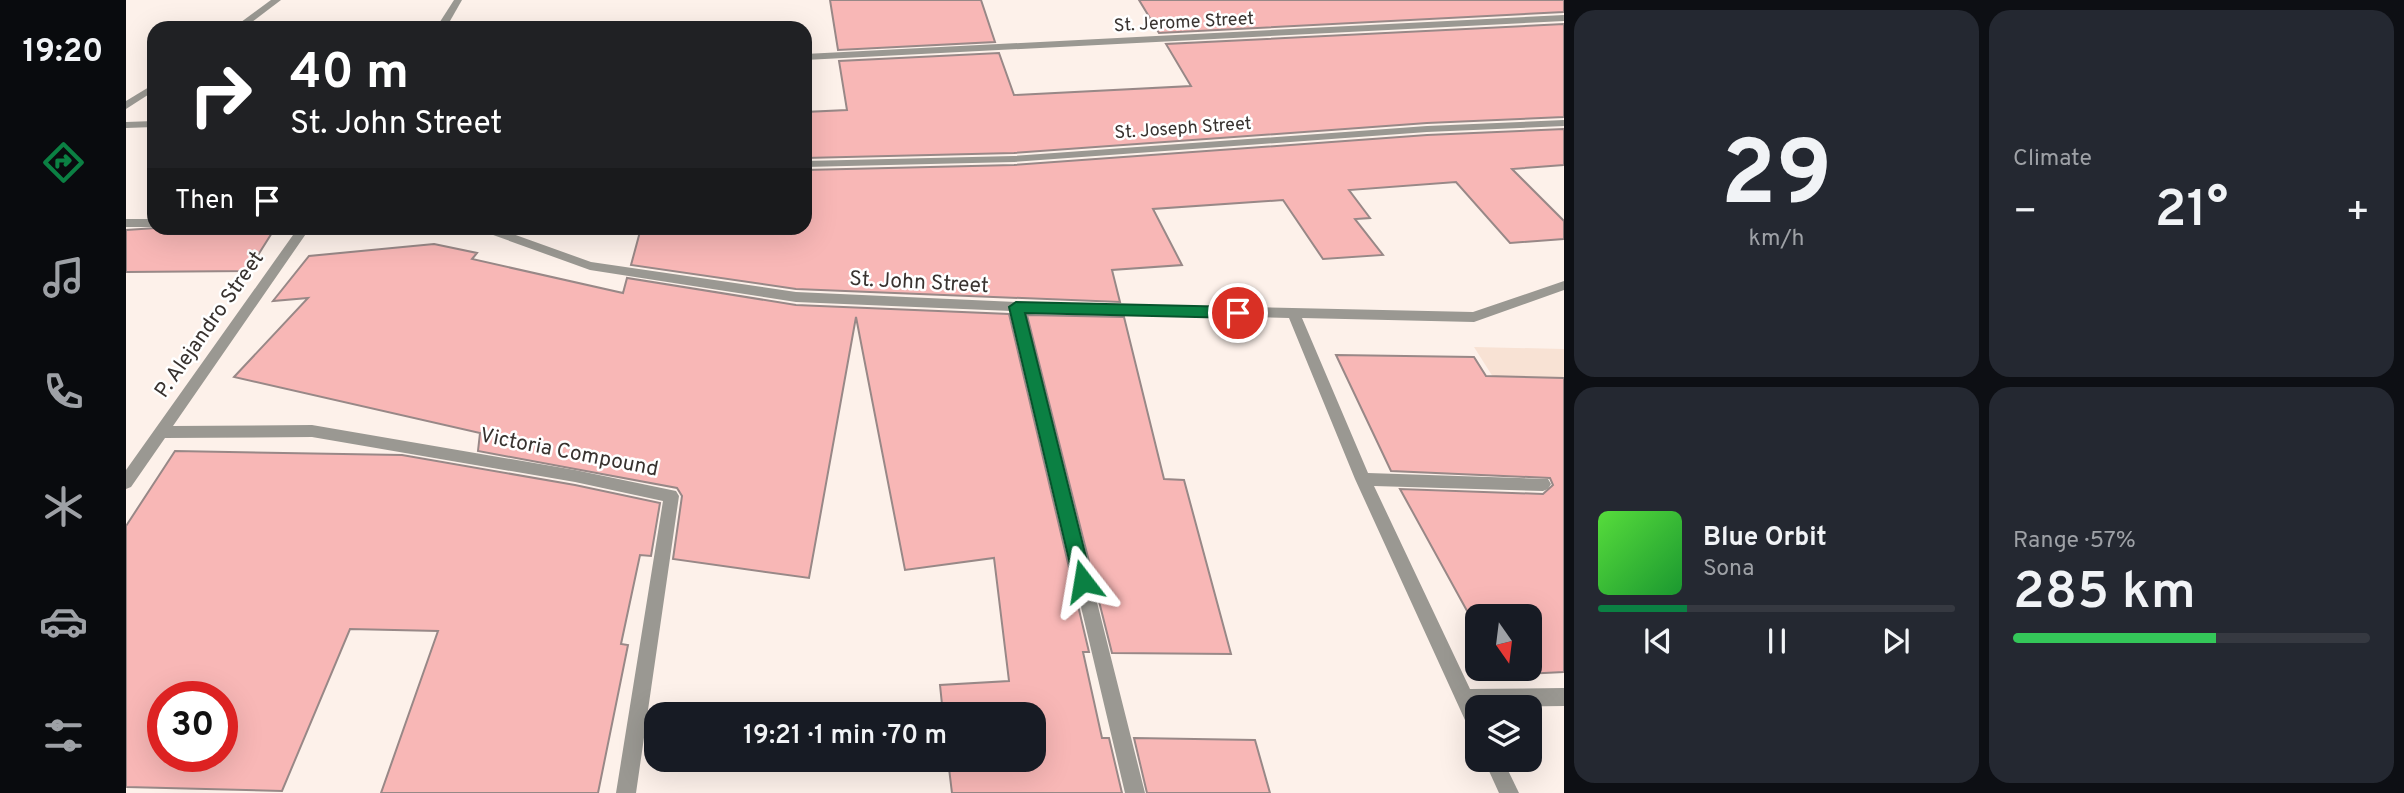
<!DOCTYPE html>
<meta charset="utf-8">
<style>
body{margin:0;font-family:Overpass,sans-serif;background:#242831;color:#f1f3f6;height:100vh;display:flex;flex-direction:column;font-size:26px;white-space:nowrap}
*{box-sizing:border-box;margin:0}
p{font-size:23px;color:#9ea1a6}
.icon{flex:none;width:38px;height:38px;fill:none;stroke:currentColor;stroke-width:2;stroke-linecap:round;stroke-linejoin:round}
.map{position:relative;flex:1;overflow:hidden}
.sheet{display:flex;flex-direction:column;gap:10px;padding:10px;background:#0d0f14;width:840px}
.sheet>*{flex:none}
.top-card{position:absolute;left:21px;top:21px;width:665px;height:214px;border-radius:21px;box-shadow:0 7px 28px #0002;background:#202124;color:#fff;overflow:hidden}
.needle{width:46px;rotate:166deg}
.fabs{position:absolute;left:1339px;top:604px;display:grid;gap:14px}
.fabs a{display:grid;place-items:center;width:77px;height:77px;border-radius:14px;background:#171b24;box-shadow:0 7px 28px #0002;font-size:35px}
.speed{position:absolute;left:21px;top:681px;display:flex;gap:14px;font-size:35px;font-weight:700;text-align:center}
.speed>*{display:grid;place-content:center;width:91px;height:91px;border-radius:50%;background:#171b24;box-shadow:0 7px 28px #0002;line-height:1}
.speed .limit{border:10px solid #d22;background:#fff;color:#111}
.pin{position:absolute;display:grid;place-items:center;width:60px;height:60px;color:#fff;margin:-30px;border:4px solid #fff;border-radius:50%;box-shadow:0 2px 7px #0007}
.me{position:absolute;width:77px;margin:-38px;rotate:346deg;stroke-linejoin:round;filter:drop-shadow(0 0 5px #0008)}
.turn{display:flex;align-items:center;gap:24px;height:147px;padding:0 28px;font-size:32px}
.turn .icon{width:91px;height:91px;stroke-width:2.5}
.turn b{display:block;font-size:49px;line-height:60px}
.then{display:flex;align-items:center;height:66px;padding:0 28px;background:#0003;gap:14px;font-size:26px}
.big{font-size:52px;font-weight:600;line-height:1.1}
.sheet .card{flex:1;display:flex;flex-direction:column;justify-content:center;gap:10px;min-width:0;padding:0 24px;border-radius:21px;background:#242831}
.sheet .dial{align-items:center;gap:0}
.dial b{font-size:91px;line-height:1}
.song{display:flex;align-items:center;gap:21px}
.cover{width:84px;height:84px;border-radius:10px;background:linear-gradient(135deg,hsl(110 70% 55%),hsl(130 70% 35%))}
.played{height:7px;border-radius:4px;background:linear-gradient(90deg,#0b8043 25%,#363941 25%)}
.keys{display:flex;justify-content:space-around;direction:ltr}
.heat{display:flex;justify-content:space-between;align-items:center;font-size:38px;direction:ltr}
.charge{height:10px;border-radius:5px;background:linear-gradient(90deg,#34c759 57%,#363941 0)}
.sheet .tiles{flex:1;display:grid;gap:10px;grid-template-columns:repeat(2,1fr)}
.trip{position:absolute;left:518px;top:702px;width:402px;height:70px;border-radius:21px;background:#171b24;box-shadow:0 7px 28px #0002;font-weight:600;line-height:70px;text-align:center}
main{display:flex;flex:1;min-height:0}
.dock{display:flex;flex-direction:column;width:126px;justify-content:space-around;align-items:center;background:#090b0e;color:#9ea1a6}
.dock .icon{width:49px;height:49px}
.dock .current{color:#0b8043}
.dock b{font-size:32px;color:#f1f3f6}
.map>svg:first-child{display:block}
.built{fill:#f8e2d4}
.building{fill:#f8b7b6;stroke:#988887;stroke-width:2;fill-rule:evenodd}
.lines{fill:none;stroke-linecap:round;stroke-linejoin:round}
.street{fill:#9a9892;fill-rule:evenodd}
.route{fill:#0b8043;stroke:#07532c;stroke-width:2}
.labels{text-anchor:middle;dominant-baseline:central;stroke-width:5;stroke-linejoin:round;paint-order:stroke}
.far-street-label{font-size:18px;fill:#38322f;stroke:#fff}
.street-label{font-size:21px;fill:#38322f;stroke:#fff}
</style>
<main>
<nav class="dock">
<b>19:20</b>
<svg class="icon current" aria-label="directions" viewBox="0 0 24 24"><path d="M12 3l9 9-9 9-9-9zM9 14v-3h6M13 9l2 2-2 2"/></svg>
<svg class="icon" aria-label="music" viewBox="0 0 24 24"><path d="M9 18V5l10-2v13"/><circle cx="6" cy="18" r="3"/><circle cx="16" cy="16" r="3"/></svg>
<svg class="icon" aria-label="phone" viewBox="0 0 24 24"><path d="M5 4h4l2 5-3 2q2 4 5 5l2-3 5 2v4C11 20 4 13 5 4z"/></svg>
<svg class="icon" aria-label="climate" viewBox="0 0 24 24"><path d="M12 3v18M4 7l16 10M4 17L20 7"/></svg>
<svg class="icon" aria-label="car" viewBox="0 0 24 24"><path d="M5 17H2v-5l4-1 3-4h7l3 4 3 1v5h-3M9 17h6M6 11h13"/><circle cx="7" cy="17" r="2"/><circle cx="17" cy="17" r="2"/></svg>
<svg class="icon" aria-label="filters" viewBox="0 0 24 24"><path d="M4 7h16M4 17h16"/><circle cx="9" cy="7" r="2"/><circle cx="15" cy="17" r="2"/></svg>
</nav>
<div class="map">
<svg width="1438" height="793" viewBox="0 0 1438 793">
<rect width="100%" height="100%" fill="#fdf1ea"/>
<path class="built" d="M1348 347 1438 349V489Z"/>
<g class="building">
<path d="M704 0H855L869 42 712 50Z"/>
<path d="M1013 0H1438V12L1033 33Z"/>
<path d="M1438 24V117L1301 123 888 153 679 158V112L721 110 713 61 873 53 888 95 1065 86 1040 44Z"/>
<path d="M1438 129V165L1386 169 1438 221V239L1384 243 1330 182 1223 190 1244 218 1229 219 1257 255 1197 259 1157 200 1027 209 1056 265 986 270 994 302 670 289 505 265 515 228H679V170L888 165 1301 135Z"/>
<path d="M30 228H149L122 271 0 272V230Z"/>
<path d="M308 244 351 253 346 259 497 293 501 278 670 305 883 314 963 652H957L976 738H983L996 793H826L822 760H908V714H817L814 685 883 681 868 558 779 570 730 317 683 578 547 559 556 496 551 488 352 451 354 433 108 377 182 298 147 301 183 256Z"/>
<path d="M901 315 998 317 1038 479 1058 480 1105 654 986 653Z"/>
<path d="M1210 355 1348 357 1360 376 1438 378V672L1375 675 1372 668H1404V616H1351V629L1274 489 1417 494 1427 485 1424 478 1265 471Z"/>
<path d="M49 451 276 455 449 485 534 503 525 556 514 555 495 644 502 645 472 793H255L312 631 224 629 156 791 0 787V526ZM37 696H96V756H37Z"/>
<path d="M1008 738 1129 740 1144 793H1021Z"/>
</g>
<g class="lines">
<g class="street">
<path d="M145 0H155L118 28H107Z"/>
<path d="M328 0H336L320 28H310Z"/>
<path d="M1438 15V21L679 60V54Z"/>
<path d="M28 84V91L0 109V101Z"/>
<path d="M1438 120V126L1301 132 888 162 679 167V161L888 156 1301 126Z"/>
<path d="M28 121V127L0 128V122Z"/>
<rect x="0" y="219" width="28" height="8"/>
<path d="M172 228H184L47 426 186 425 449 470 550 491 553 496 510 793H490L537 501 449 482 186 437 39 438 5 487 0 489V470Z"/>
<path d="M354 228H370L465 262 670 292 890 302 1347 312 1438 281V290L1348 322 1176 318 1242 473 1422 479 1425 484 1422 489 1417 491 1248 486 1344 689 1438 688V706L1351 707V733L1344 731 1229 479 1163 318 898 312 1019 793H999L885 311 670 302 464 270 356 231Z"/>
<path d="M1358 760H1377L1393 793H1373Z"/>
</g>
</g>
<path class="route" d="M890 302 1112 307 1120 313 1112 318 899 313 966 581 964 587 957 589 950 587 948 581 883 307Z"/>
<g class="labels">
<g class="far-street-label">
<text transform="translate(1058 23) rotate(-3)">St. Jerome Street</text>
<text transform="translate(1057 129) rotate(-4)">St. Joseph Street</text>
</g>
<g class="street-label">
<text transform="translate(793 283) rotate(3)">St. John Street</text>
<text transform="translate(84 325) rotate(-55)">P. Alejandro Street</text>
<text transform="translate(443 453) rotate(11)">Victoria Compound</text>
</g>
</g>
</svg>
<div class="fabs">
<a><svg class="needle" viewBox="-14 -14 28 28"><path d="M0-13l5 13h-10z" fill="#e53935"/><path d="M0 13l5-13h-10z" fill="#9ea1a6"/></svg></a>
<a><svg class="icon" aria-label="layers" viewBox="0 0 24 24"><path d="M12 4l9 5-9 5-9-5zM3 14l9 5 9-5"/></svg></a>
</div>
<div class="speed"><div class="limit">30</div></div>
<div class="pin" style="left:1112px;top:313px;background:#d93025"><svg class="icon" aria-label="arrive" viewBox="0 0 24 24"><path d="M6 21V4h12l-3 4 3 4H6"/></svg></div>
<svg class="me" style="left:957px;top:581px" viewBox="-20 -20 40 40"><path d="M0-17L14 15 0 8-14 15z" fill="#0b8043" stroke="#fff" stroke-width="4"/></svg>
<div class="trip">19:21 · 1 min · 70 m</div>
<div class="top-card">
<div class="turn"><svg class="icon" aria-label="right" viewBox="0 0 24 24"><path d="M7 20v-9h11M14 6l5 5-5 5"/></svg><div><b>40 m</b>St. John Street</div></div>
<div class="then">Then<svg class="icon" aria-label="arrive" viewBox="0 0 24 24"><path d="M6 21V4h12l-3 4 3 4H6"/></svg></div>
</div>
</div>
<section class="sheet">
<div class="tiles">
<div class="card dial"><b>29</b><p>km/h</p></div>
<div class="card"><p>Climate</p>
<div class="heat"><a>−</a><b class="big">21°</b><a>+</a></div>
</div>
<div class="card">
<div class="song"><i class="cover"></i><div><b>Blue Orbit</b><p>Sona</p></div></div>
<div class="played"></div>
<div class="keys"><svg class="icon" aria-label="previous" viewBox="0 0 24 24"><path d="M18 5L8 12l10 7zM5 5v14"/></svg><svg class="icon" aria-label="pause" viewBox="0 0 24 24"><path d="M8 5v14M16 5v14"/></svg><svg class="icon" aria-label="next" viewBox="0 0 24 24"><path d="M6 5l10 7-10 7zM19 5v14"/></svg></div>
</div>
<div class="card"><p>Range · 57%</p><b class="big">285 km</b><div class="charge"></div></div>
</div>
</section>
</main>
